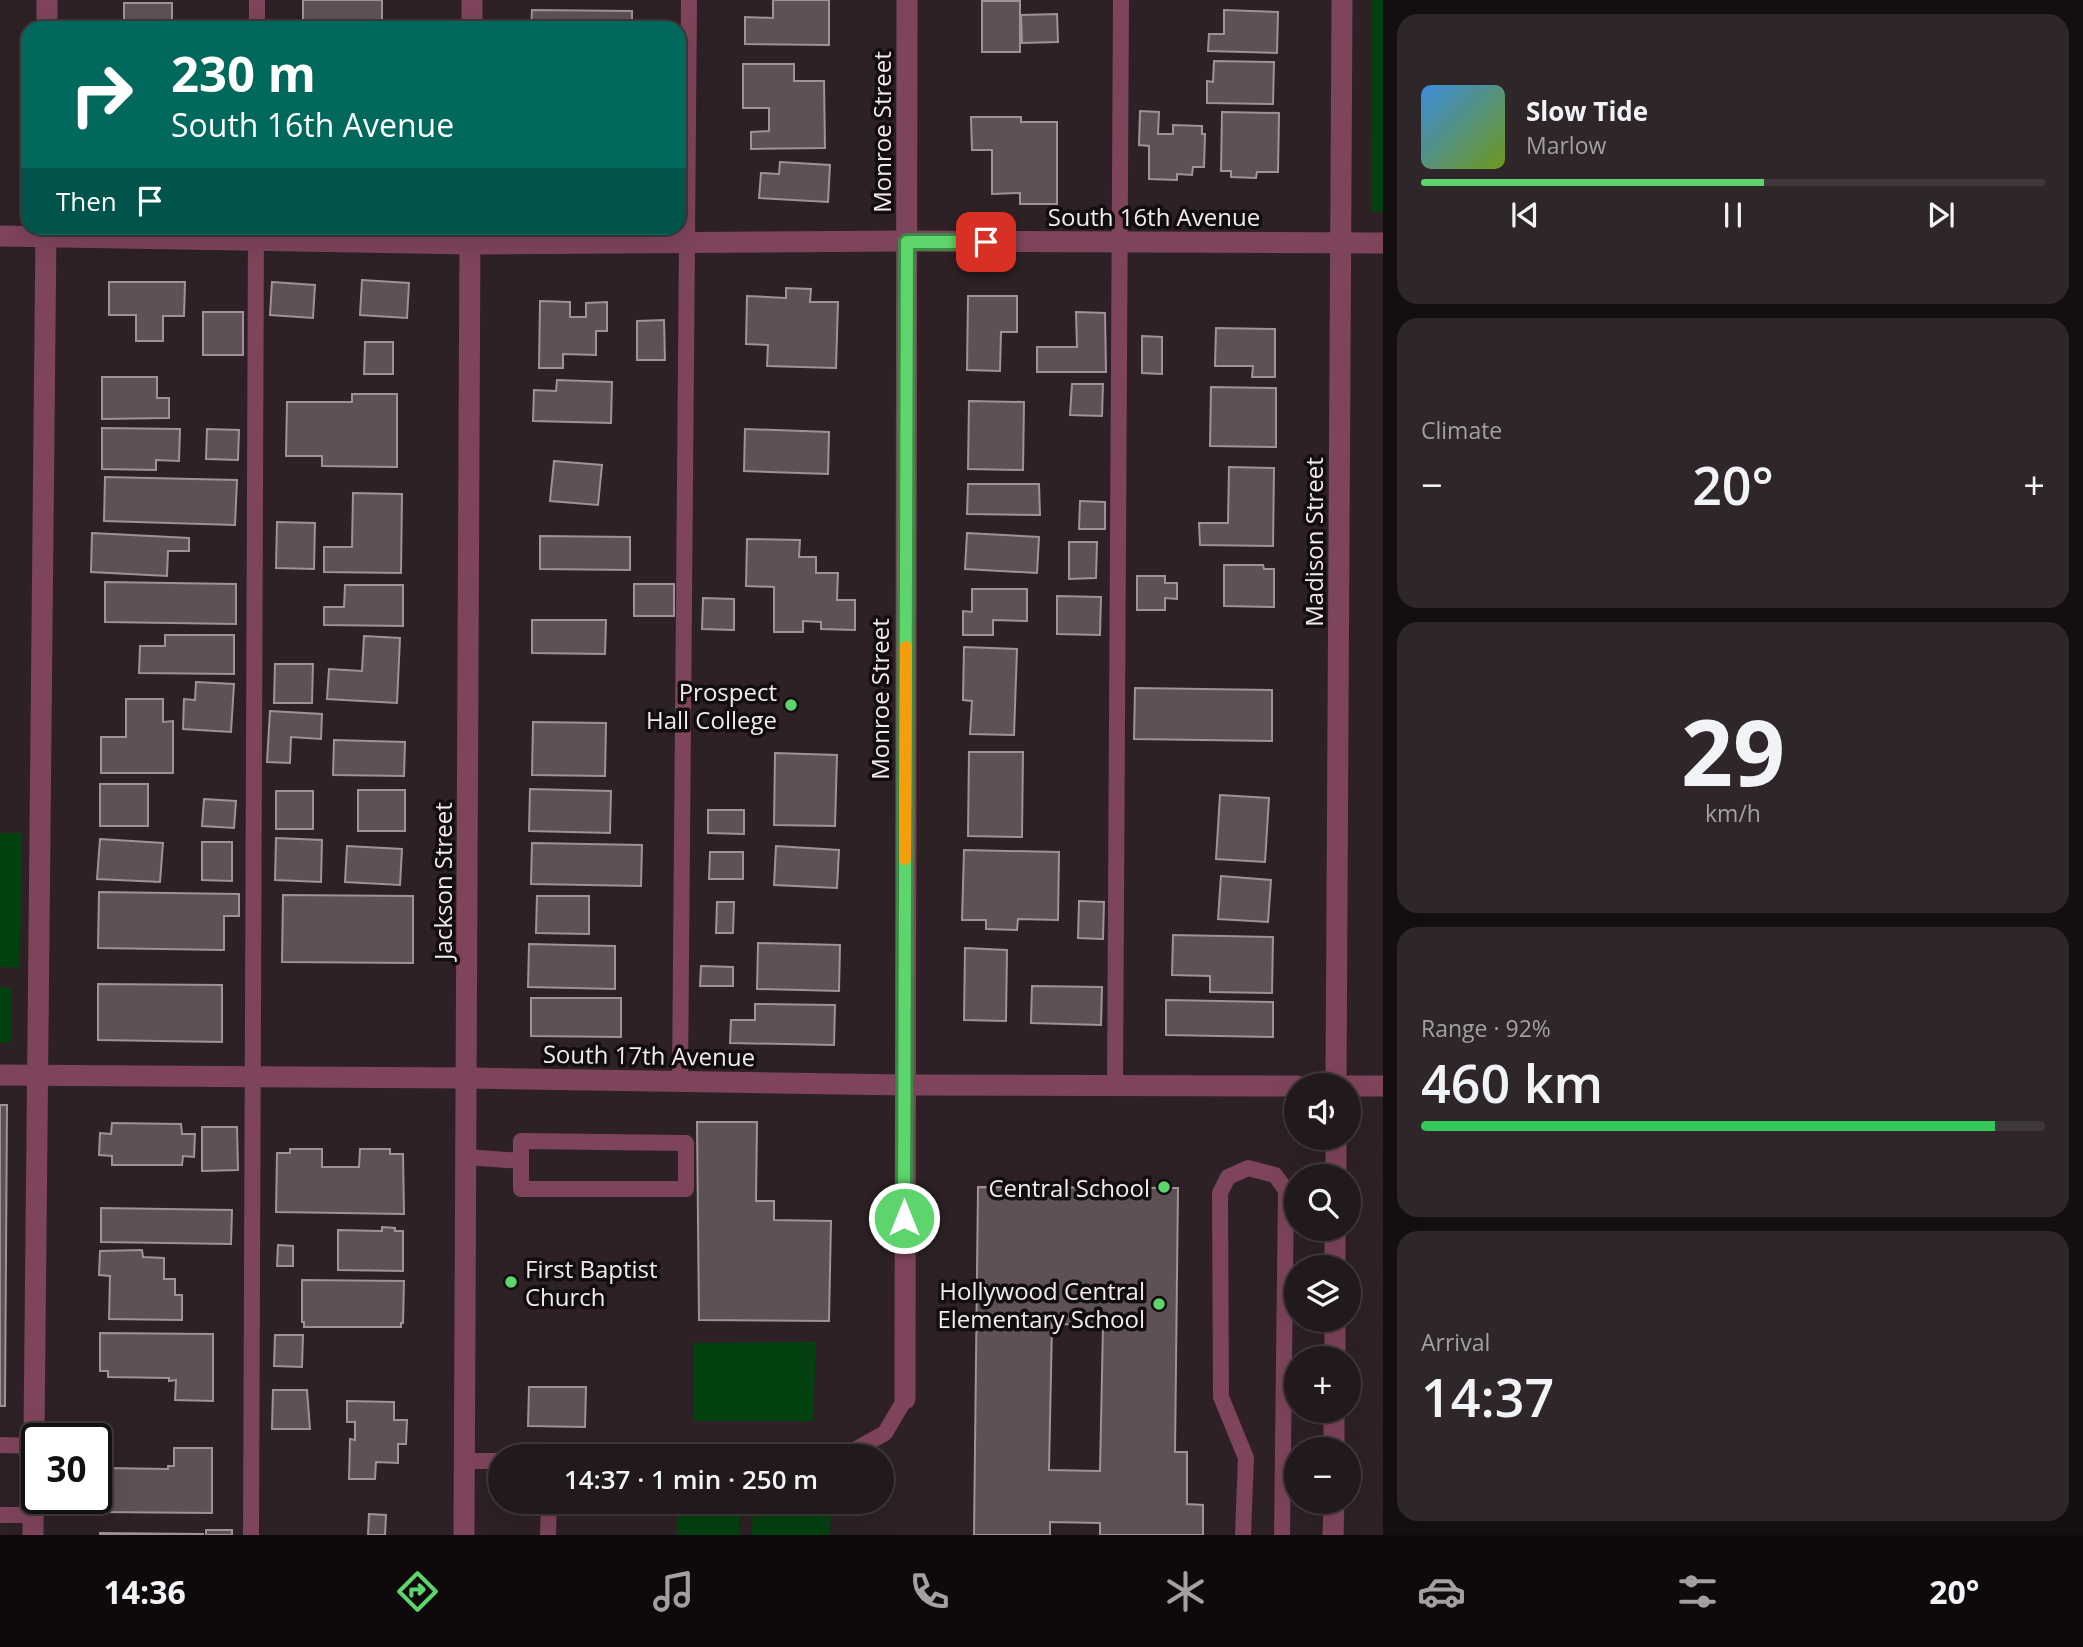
<!DOCTYPE html>
<meta charset="utf-8">
<style>
body{margin:0;font-family:"Open Sans",sans-serif;background:#2e2629;color:#f1f3f6;height:100vh;display:flex;flex-direction:column;font-size:26px;white-space:nowrap}
*{box-sizing:border-box;margin:0}
p{font-size:23px;color:#a2a0a3}
.icon{flex:none;width:38px;height:38px;fill:none;stroke:currentColor;stroke-width:2;stroke-linecap:round;stroke-linejoin:round}
.map{position:relative;flex:1;overflow:hidden}
.sheet{display:flex;flex-direction:column;gap:14px;padding:14px;background:#130e0f;width:700px}
.sheet>*{flex:none}
.top-card{position:absolute;left:21px;top:21px;width:665px;height:214px;border-radius:21px;box-shadow:0 7px 28px #0002,0 0 0 2px #3f383b;background:#00695c;color:#fff;overflow:hidden}
.buttons{position:absolute;left:1284px;top:1073px;display:grid;gap:14px}
.buttons a{display:grid;place-items:center;width:77px;height:77px;border-radius:50%;background:#22191c;box-shadow:0 7px 28px #0002,0 0 0 2px #3f383b;font-size:35px}
.speed{position:absolute;left:21px;top:1423px;display:flex;gap:14px;font-size:35px;font-weight:700;text-align:center}
.speed>*{display:grid;place-content:center;width:91px;height:91px;border-radius:50%;background:#22191c;box-shadow:0 7px 28px #0002,0 0 0 2px #3f383b;line-height:1}
.speed .limit{border:4px solid #111;border-radius:10px;background:#fff;color:#111}
.pin{position:absolute;display:grid;place-items:center;width:60px;height:60px;color:#fff;margin:-30px;border-radius:14px;box-shadow:0 4px 10px #0006}
.me{position:absolute;width:77px;margin:-38px;rotate:0deg;stroke-linejoin:round;filter:drop-shadow(0 0 5px #0008)}
.turn{display:flex;align-items:center;gap:24px;height:147px;padding:0 35px;font-size:32px}
.turn .icon{width:91px;height:91px;stroke-width:2.5}
.turn b{display:block;font-size:49px;line-height:60px}
.then{display:flex;align-items:center;height:66px;padding:0 35px;background:#0003;gap:14px;font-size:26px}
.big{font-size:52px;font-weight:600;line-height:1.1}
.sheet .card{flex:1;display:flex;flex-direction:column;justify-content:center;gap:10px;min-width:0;padding:0 24px;border-radius:21px;background:#2e2629}
.sheet .dial{align-items:center;gap:0}
.dial b{font-size:91px;line-height:1}
.song{display:flex;align-items:center;gap:21px}
.cover{width:84px;height:84px;border-radius:10px;background:linear-gradient(135deg,hsl(210 70% 55%),hsl(80 70% 35%))}
.played{height:7px;border-radius:4px;background:linear-gradient(90deg,#5dd56c 55%,#3f383b 55%)}
.keys{display:flex;justify-content:space-around;direction:ltr}
.heat{display:flex;justify-content:space-between;align-items:center;font-size:38px;direction:ltr}
.charge{height:10px;border-radius:5px;background:linear-gradient(90deg,#34c759 92%,#3f383b 0)}
.trip{position:absolute;left:488px;top:1444px;width:406px;height:70px;border-radius:35px;background:#22191c;box-shadow:0 7px 28px #0002,0 0 0 2px #3f383b;font-weight:600;line-height:70px;text-align:center}
.tab-bar{display:flex;height:112px;justify-content:space-around;align-items:center;background:#0e0a0b;color:#a2a0a3}
.tab-bar .icon{width:49px;height:49px}
.tab-bar .active{color:#5dd56c}
.tab-bar b{font-size:32px;color:#f1f3f6}
main{display:flex;flex:1;min-height:0}
.map>svg:first-child{display:block}
.green{fill:#034111}
.building{fill:#5e5155;stroke:#a09196;stroke-width:2;fill-rule:evenodd}
.lines{fill:none;stroke-linecap:round;stroke-linejoin:round}
.lane{stroke:#7e445b;stroke-width:16}
.street{stroke:#7e445b;stroke-width:21}
.route-casing{stroke:#3c8a46;stroke-width:18}
.route{stroke:#5dd56c;stroke-width:12}
.slow{stroke:#f59e0b;stroke-width:12}
.poi-dot{fill:#5dd56c;stroke:#120d0e;stroke-width:2.5}
.labels{text-anchor:middle;dominant-baseline:central;stroke-width:7;stroke-linejoin:round;paint-order:stroke}
.street-label{font-size:24px;fill:#f2eaed;stroke:#120d0e}
.poi-label{font-size:24px;fill:#f2eaed;stroke:#120d0e;text-anchor:end}
</style>
<main>
<div class="map">
<svg width="1383" height="1535" viewBox="0 0 1383 1535">
<rect width="100%" height="100%" fill="#2d2125"/>
<g class="green">
<path d="M1372 0H1383V212H1371Z"/>
<path d="M0 833H22L20 968 0 967Z"/>
<path d="M0 987 11 988V1042L0 1043Z"/>
<path d="M816 1342 813 1421H693L694 1343Z"/>
<path d="M677 1502H740L739 1535H677Z"/>
<path d="M753 1502H831L830 1535H752Z"/>
</g>
<g class="building">
<rect x="303" y="0" width="79" height="28"/>
<path d="M773 0H829V45L745 44V17L773 18Z"/>
<rect x="982" y="1" width="38" height="51"/>
<path d="M124 3H172V25L205 26V28H124Z"/>
<path d="M532 10 632 11V28H531Z"/>
<path d="M1224 10 1278 12 1277 53 1208 51 1209 34H1224Z"/>
<path d="M1057 14 1058 42 1022 43 1021 15Z"/>
<path d="M1214 61 1274 62 1273 104 1207 103V81L1213 82Z"/>
<path d="M743 64H794V81H824L825 148 751 149V132L769 131V108H743Z"/>
<path d="M1140 111 1159 112 1158 134H1173V125L1202 126V134H1205L1204 167H1193L1192 175 1177 174V180L1149 179V146L1139 145Z"/>
<path d="M1222 112 1279 113 1278 172H1257L1256 178 1231 177V171H1221Z"/>
<path d="M971 117H1021V122H1057V204H1020V193L992 194V150H972Z"/>
<path d="M780 162 830 165 828 202 759 198 761 173 779 174Z"/>
<path d="M362 280 409 283 407 318 360 315Z"/>
<path d="M109 282H185L184 316H163V341H136V315H109Z"/>
<path d="M272 282 315 285 313 318 270 315Z"/>
<path d="M786 288 811 289 810 302H838L836 368 767 366 768 345 746 344 747 296 786 298Z"/>
<path d="M968 296H1017V332H1001L1000 371 967 370Z"/>
<path d="M540 301 570 302V317H586V303L607 302V331H596V355L563 354V368H539Z"/>
<rect x="203" y="312" width="40" height="43"/>
<path d="M1076 312 1105 313 1106 372H1037V347H1077Z"/>
<path d="M664 320 665 360H637V321Z"/>
<path d="M1216 328 1275 329V377H1252L1253 366H1215Z"/>
<path d="M1142 336 1162 337V374L1142 373Z"/>
<path d="M365 342H393V374H364Z"/>
<path d="M102 377H157V398H169V418L102 419Z"/>
<path d="M557 380 612 382 611 423 533 421 534 390 556 391Z"/>
<path d="M1072 384H1103L1102 416 1070 415Z"/>
<path d="M1211 387 1276 388V447L1210 446Z"/>
<path d="M352 394H397V467L322 466V456H286L287 402H352Z"/>
<path d="M969 401 1024 402 1023 470 968 469Z"/>
<path d="M102 428 180 429 179 461 156 460V470L102 469Z"/>
<path d="M207 429 239 430 238 460 206 459Z"/>
<path d="M745 429 829 432 828 474 744 471Z"/>
<path d="M554 461 602 465 598 505 550 501Z"/>
<path d="M1229 467 1274 468 1273 546 1200 545 1199 523H1228Z"/>
<path d="M105 477 237 480 235 525 104 521Z"/>
<path d="M968 484H1039L1040 515 967 514Z"/>
<path d="M353 493 402 494 401 573 324 572V547H352Z"/>
<path d="M1080 501 1105 502V529H1079Z"/>
<path d="M277 522 315 523 314 569 276 568Z"/>
<path d="M92 533 189 538V551H168L167 576 91 572Z"/>
<path d="M967 533 1039 537 1037 573 965 569Z"/>
<path d="M540 536 630 537V570L540 569Z"/>
<path d="M747 539 800 540 799 557H816V573H838L837 600H855V630L821 629V622L803 621V632H774V587L746 586Z"/>
<path d="M1069 542H1097L1096 578 1069 579Z"/>
<path d="M1224 565H1263L1264 569H1274V607L1224 606Z"/>
<path d="M1137 576H1165V583H1177V599L1165 598V610H1137Z"/>
<path d="M105 582 236 584V624L105 622Z"/>
<rect x="634" y="584" width="40" height="32"/>
<path d="M345 585H403V626L324 625V607H344Z"/>
<path d="M972 589H1027V621L993 620V635H963V611L972 612Z"/>
<path d="M1057 596 1101 597 1100 635 1057 634Z"/>
<path d="M703 598 734 599V630L702 629Z"/>
<path d="M532 620H606L605 654 532 653Z"/>
<path d="M165 635H234V674L139 673 140 646H165Z"/>
<path d="M364 636 400 638 397 703 327 699 329 669 362 671Z"/>
<path d="M964 647 1017 649 1014 735 970 734 972 701 963 700Z"/>
<path d="M275 664H313L312 703H274Z"/>
<path d="M196 682 234 684 231 732 183 729 184 699 195 700Z"/>
<path d="M1135 688 1272 690V741L1134 739Z"/>
<path d="M126 699H163V722L173 721V773H101V737H126Z"/>
<path d="M270 711 322 714 321 739 291 737 290 763 267 762Z"/>
<path d="M533 722 606 723 605 776 532 775Z"/>
<path d="M334 740 405 742 404 776 333 775Z"/>
<path d="M969 752H1023L1022 837 968 836Z"/>
<path d="M775 753 837 755 835 826 774 825Z"/>
<rect x="100" y="784" width="48" height="42"/>
<path d="M530 789 611 791 610 833 529 831Z"/>
<rect x="358" y="790" width="47" height="41"/>
<rect x="276" y="791" width="37" height="38"/>
<path d="M1220 795 1269 798 1265 862 1216 859Z"/>
<path d="M204 799 236 801 234 828 202 826Z"/>
<path d="M708 810H744V834L708 833Z"/>
<path d="M276 838 322 840 321 882 275 880Z"/>
<path d="M100 839 163 843 160 882 97 879Z"/>
<path d="M202 842H232V881L202 880Z"/>
<path d="M532 843 642 845 641 886 531 884Z"/>
<path d="M347 846 402 849 400 885 345 882Z"/>
<path d="M776 846 839 850 837 888 774 885Z"/>
<path d="M964 850 1059 852 1058 920 1018 919 1017 930 986 929V920H962Z"/>
<path d="M710 852H743V879H709Z"/>
<path d="M1221 876 1271 880 1268 922 1218 919Z"/>
<path d="M99 892 239 894V916H224V950L98 948Z"/>
<path d="M283 895 413 896V963L282 962Z"/>
<path d="M537 896H589V934L536 933Z"/>
<path d="M1079 901 1104 902 1103 939 1078 938Z"/>
<path d="M717 902H734L733 933H716Z"/>
<path d="M1173 935 1273 937 1272 993 1210 992V976L1172 975Z"/>
<path d="M758 943 840 945 839 991 757 989Z"/>
<path d="M529 944 615 946V989L528 987Z"/>
<path d="M965 948 1007 950 1006 1021 964 1020Z"/>
<path d="M701 966 733 967V986H700Z"/>
<path d="M98 984 222 985V1042L98 1040Z"/>
<path d="M1032 986 1102 987 1101 1025 1031 1023Z"/>
<path d="M531 998H621V1037L531 1036Z"/>
<path d="M1166 1000 1273 1002V1037L1166 1035Z"/>
<path d="M755 1004 835 1005 834 1045 730 1043 731 1020H755Z"/>
<path d="M0 1105H7L5 1406H0Z"/>
<path d="M697 1122H757L756 1201H774V1220L831 1221 829 1321 699 1320Z"/>
<path d="M112 1123 181 1124 182 1134H195L194 1157 183 1156 182 1165H112V1156L99 1155 100 1133 111 1134Z"/>
<path d="M202 1127H237L238 1170 202 1171Z"/>
<path d="M290 1149H322V1167H359L360 1149H390V1154H403L404 1214 276 1212 277 1153H290Z"/>
<path d="M978 1187 1178 1188 1175 1452H1187V1504L1203 1505V1535H1100V1523L1050 1522V1535H974ZM1052 1324 1103 1325 1100 1471 1049 1470Z"/>
<path d="M101 1208 232 1210 231 1244 101 1242Z"/>
<path d="M382 1227 395 1228V1231H403V1271L338 1270V1230L382 1231Z"/>
<path d="M278 1245 293 1246V1266H277Z"/>
<path d="M142 1250 143 1257 164 1258V1279H175V1295H182V1320L109 1319 110 1276 99 1275 100 1251Z"/>
<path d="M302 1280 404 1281 403 1323H401V1327H304V1322H302Z"/>
<path d="M100 1333 213 1334V1401L175 1400 176 1380 169 1381V1378L108 1377V1371H100Z"/>
<path d="M275 1335H303L302 1367 274 1366Z"/>
<path d="M529 1387H586L585 1427 528 1426Z"/>
<path d="M273 1390H307L310 1429H272Z"/>
<path d="M347 1401 394 1402V1420H407L406 1444H398V1463L376 1462 375 1479H349L350 1439 355 1440V1422H347Z"/>
<path d="M174 1448H212V1513L98 1512 99 1475H106L107 1468 168 1469V1466H174Z"/>
<path d="M369 1514 386 1515 385 1535H368Z"/>
<rect x="206" y="1530" width="26" height="5"/>
<path d="M100 1533 204 1534 100 1535Z"/>
</g>
<g class="lines">
<g class="lane">
<path d="M257 28V0"/>
<path d="M680 1081 689 0"/>
<path d="M1115 1085 1121 0"/>
<path d="M521 1141 686 1143V1189H521Z"/>
<path d="M467 1157 521 1161"/>
<path d="M0 1445 34 1446"/>
<path d="M844 1456 885 1433 905 1399"/>
<path d="M465 1461H500"/>
<path d="M0 1515H34"/>
<path d="M251 1535 256 228"/>
<path d="M548 1535 549 1502"/>
<path d="M1243 1535 1246 1458 1221 1397 1220 1193 1228 1177 1248 1168 1275 1175 1286 1190 1282 1535"/>
</g>
<g class="street">
<path d="M47 28V0"/>
<path d="M472 28V0"/>
<path d="M0 236 470 244 907 241 1383 243"/>
<path d="M0 1075 468 1078 904 1085 1297 1086"/>
<path d="M1336 1085 1342 0"/>
<path d="M1349 1086H1383"/>
<path d="M1336 1176V1138"/>
<path d="M1335 1267V1228"/>
<path d="M1335 1358V1320"/>
<path d="M905 1399 907 0"/>
<path d="M1334 1449V1410"/>
<path d="M33 1535 46 228"/>
<path d="M464 1535 470 228"/>
<path d="M1333 1535 1334 1502"/>
</g>
</g>
<g class="lines">
<g class="route-casing">
<path id="route" d="M904 1218 907 242H986"/>
</g>
<use href="#route" class="route"/>
<path class="slow" d="M905 859 906 647"/>
</g>
<g class="poi-dot">
<circle cx="791" cy="705" r="7"/>
<circle cx="1164" cy="1187" r="7"/>
<circle cx="511" cy="1282" r="7"/>
<circle cx="1159" cy="1304" r="7"/>
</g>
<g class="labels">
<g class="street-label">
<text transform="translate(881 132) rotate(-90)">Monroe Street</text>
<text x="1154" y="216">South 16th Avenue</text>
<text transform="translate(1313 542) rotate(-90)">Madison Street</text>
<text transform="translate(879 699) rotate(-90)">Monroe Street</text>
<text transform="translate(442 881) rotate(-90)">Jackson Street</text>
<text transform="translate(649 1055) rotate(1)">South 17th Avenue</text>
</g>
<g class="poi-label">
<text x="777" y="691">Prospect<tspan x="777" dy="28">Hall College</tspan></text>
<text x="1150" y="1187">Central School</text>
<text x="525" y="1268" text-anchor="start">First Baptist<tspan x="525" dy="28">Church</tspan></text>
<text x="1145" y="1290">Hollywood Central<tspan x="1145" dy="28">Elementary School</tspan></text>
</g>
</g>
</svg>
<div class="buttons">
<a><svg class="icon" aria-label="sound" viewBox="0 0 24 24"><path d="M4 9h4l5-4v14l-5-4H4zM17 9q2 3 0 6"/></svg></a>
<a><svg class="icon" aria-label="search" viewBox="0 0 24 24"><circle cx="10" cy="10" r="6"/><path d="M15 15l6 6"/></svg></a>
<a><svg class="icon" aria-label="layers" viewBox="0 0 24 24"><path d="M12 4l9 5-9 5-9-5zM3 14l9 5 9-5"/></svg></a>
<a>+</a>
<a>−</a>
</div>
<div class="speed"><div class="limit">30</div></div>
<div class="pin" style="left:986px;top:242px;background:#d93025"><svg class="icon" aria-label="arrive" viewBox="0 0 24 24"><path d="M6 21V4h12l-3 4 3 4H6"/></svg></div>
<svg class="me" style="left:904px;top:1218px" viewBox="-20 -20 40 40"><circle r="17" fill="#5dd56c" stroke="#fff" stroke-width="3"/><path d="M0-11L8 9 0 5-8 9z" fill="#fff"/></svg>
<div class="trip">14:37 · 1 min · 250 m</div>
<div class="top-card">
<div class="turn"><svg class="icon" aria-label="right" viewBox="0 0 24 24"><path d="M7 20v-9h11M14 6l5 5-5 5"/></svg><div><b>230 m</b>South 16th Avenue</div></div>
<div class="then">Then<svg class="icon" aria-label="arrive" viewBox="0 0 24 24"><path d="M6 21V4h12l-3 4 3 4H6"/></svg></div>
</div>
</div>
<section class="sheet">
<div class="card">
<div class="song"><i class="cover"></i><div><b>Slow Tide</b><p>Marlow</p></div></div>
<div class="played"></div>
<div class="keys"><svg class="icon" aria-label="previous" viewBox="0 0 24 24"><path d="M18 5L8 12l10 7zM5 5v14"/></svg><svg class="icon" aria-label="pause" viewBox="0 0 24 24"><path d="M8 5v14M16 5v14"/></svg><svg class="icon" aria-label="next" viewBox="0 0 24 24"><path d="M6 5l10 7-10 7zM19 5v14"/></svg></div>
</div>
<div class="card"><p>Climate</p>
<div class="heat"><a>−</a><b class="big">20°</b><a>+</a></div>
</div>
<div class="card dial"><b>29</b><p>km/h</p></div>
<div class="card"><p>Range · 92%</p><b class="big">460 km</b><div class="charge"></div></div>
<div class="card"><p>Arrival</p><b class="big">14:37</b></div>
</section>
</main>
<nav class="tab-bar">
<b>14:36</b>
<svg class="icon active" aria-label="directions" viewBox="0 0 24 24"><path d="M12 3l9 9-9 9-9-9zM9 14v-3h6M13 9l2 2-2 2"/></svg>
<svg class="icon" aria-label="music" viewBox="0 0 24 24"><path d="M9 18V5l10-2v13"/><circle cx="6" cy="18" r="3"/><circle cx="16" cy="16" r="3"/></svg>
<svg class="icon" aria-label="phone" viewBox="0 0 24 24"><path d="M5 4h4l2 5-3 2q2 4 5 5l2-3 5 2v4C11 20 4 13 5 4z"/></svg>
<svg class="icon" aria-label="climate" viewBox="0 0 24 24"><path d="M12 3v18M4 7l16 10M4 17L20 7"/></svg>
<svg class="icon" aria-label="car" viewBox="0 0 24 24"><path d="M5 17H2v-5l4-1 3-4h7l3 4 3 1v5h-3M9 17h6M6 11h13"/><circle cx="7" cy="17" r="2"/><circle cx="17" cy="17" r="2"/></svg>
<svg class="icon" aria-label="filters" viewBox="0 0 24 24"><path d="M4 7h16M4 17h16"/><circle cx="9" cy="7" r="2"/><circle cx="15" cy="17" r="2"/></svg>
<b>20°</b>
</nav>
